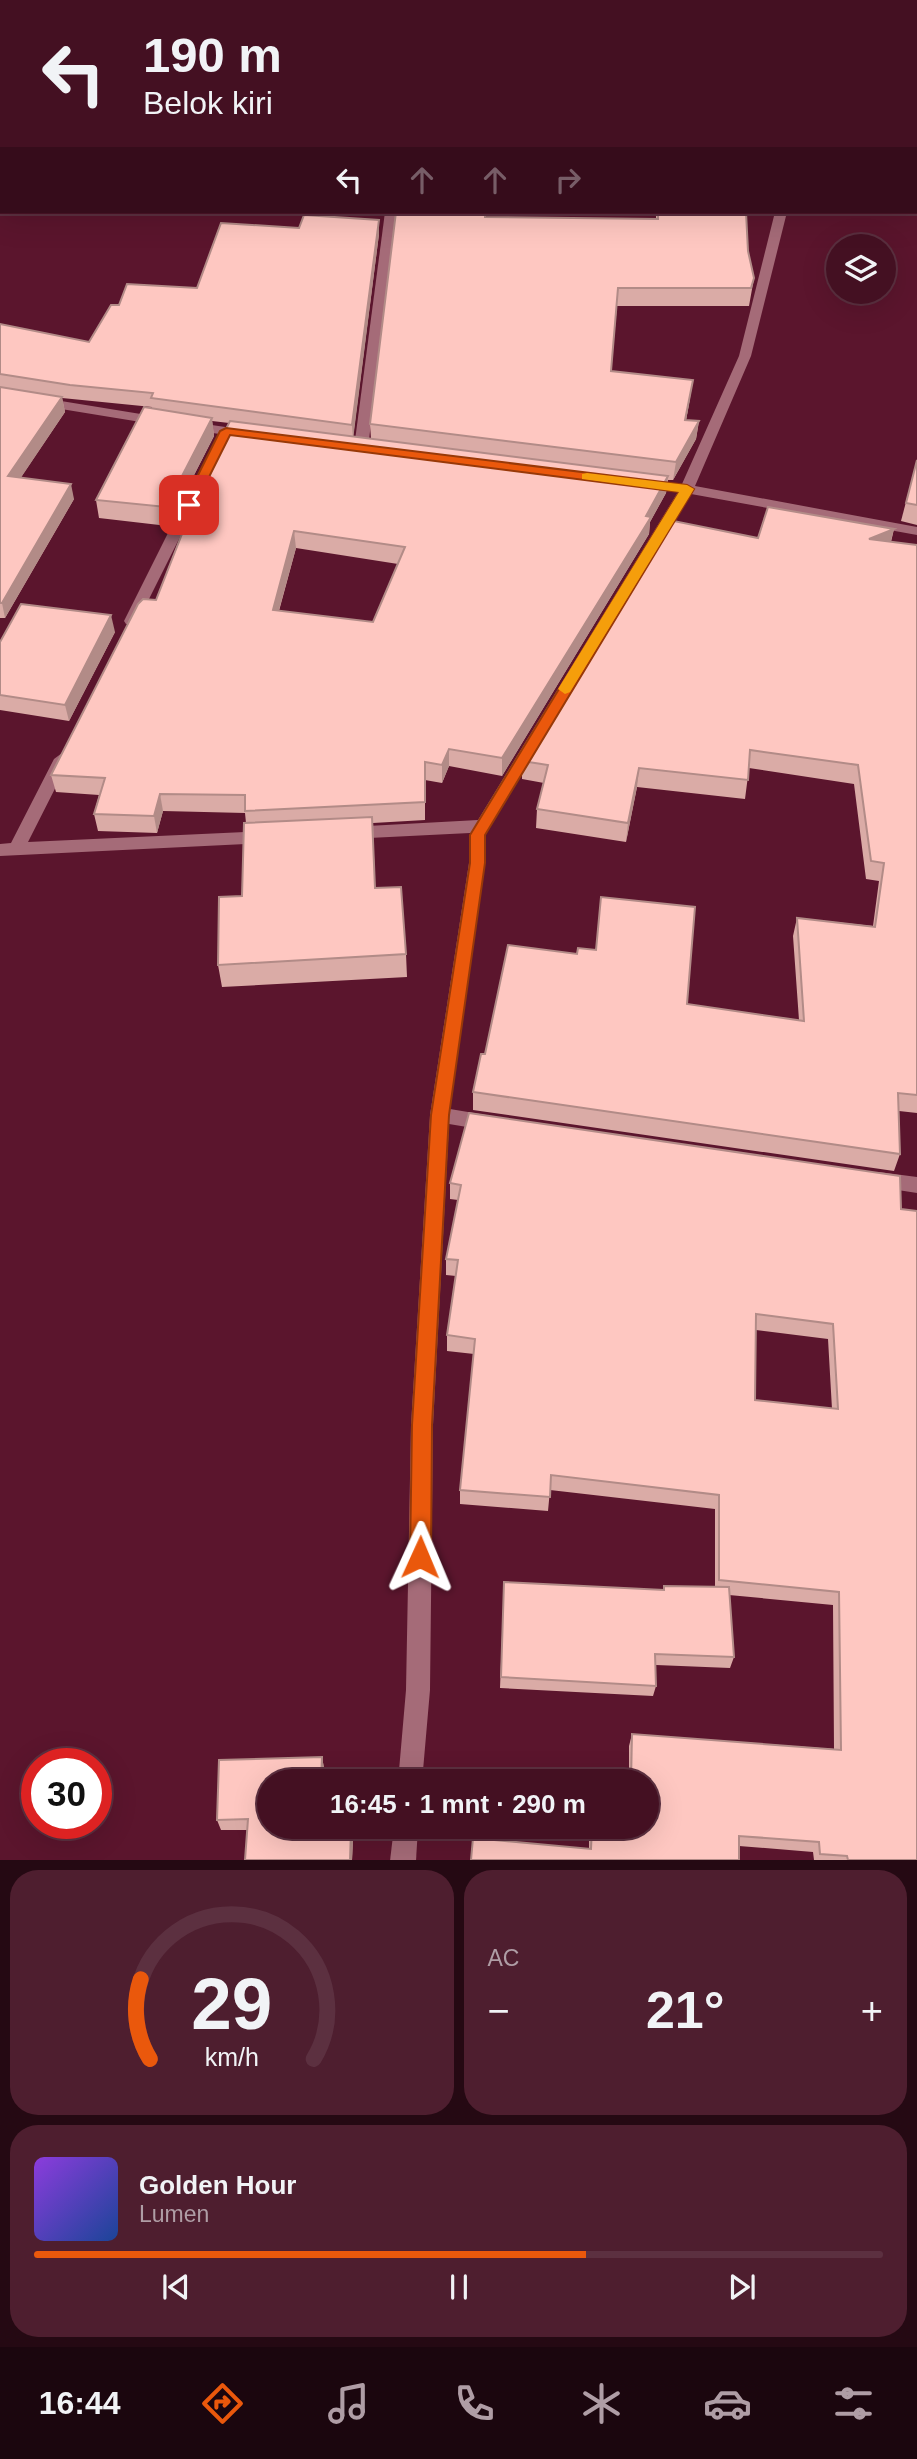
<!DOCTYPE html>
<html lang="id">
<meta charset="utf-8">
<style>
body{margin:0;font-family:Helvetica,sans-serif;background:#4e1e2f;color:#f1f3f6;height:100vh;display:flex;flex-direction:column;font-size:26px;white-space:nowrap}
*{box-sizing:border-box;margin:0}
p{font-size:23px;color:#af9da5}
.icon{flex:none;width:38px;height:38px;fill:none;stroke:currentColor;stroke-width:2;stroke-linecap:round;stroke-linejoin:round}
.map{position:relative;height:1860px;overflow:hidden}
.sheet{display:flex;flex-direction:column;gap:10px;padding:10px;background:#250913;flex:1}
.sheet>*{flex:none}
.hud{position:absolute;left:0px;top:0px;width:917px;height:214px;box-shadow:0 7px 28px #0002,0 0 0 2px #5c3040;background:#441022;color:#f1f3f6;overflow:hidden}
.tools{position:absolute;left:826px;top:234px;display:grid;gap:14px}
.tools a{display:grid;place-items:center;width:70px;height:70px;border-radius:50%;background:#441022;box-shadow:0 7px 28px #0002,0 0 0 2px #5c3040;font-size:35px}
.speed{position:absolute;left:21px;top:1748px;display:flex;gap:14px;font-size:35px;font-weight:700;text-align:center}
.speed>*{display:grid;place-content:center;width:91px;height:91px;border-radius:50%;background:#441022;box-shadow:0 7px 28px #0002,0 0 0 2px #5c3040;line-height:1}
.speed .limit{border:10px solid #d22;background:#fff;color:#111}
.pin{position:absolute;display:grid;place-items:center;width:60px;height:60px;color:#fff;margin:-30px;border-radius:14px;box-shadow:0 4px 10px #0006}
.me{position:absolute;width:77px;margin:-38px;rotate:1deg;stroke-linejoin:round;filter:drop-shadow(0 0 5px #0008)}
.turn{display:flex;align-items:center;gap:24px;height:147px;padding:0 28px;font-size:32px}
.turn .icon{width:91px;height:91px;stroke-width:2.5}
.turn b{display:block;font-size:49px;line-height:60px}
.lanes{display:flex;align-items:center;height:66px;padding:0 28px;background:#0003;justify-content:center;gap:35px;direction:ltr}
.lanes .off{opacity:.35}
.big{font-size:52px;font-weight:700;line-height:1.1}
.sheet .card{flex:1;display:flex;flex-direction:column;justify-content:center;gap:10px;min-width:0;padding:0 24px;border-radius:28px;background:#4e1e2f}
.sheet .dial{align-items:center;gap:0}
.dial svg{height:182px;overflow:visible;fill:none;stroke:#5c3040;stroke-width:7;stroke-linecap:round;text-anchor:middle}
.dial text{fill:#f1f3f6;stroke:none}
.song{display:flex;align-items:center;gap:21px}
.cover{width:84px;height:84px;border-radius:10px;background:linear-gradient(135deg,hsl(270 70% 55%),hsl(220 70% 35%))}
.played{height:7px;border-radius:4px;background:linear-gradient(90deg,#ea580c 65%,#5c3040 65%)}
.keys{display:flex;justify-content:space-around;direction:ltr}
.heat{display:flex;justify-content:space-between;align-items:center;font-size:38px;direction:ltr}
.sheet .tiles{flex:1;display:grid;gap:10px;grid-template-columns:1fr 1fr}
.card:last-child{grid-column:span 2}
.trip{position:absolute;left:257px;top:1769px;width:402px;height:70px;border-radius:35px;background:#441022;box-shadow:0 7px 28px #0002,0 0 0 2px #5c3040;font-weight:700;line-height:70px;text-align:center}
.tabs{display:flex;height:112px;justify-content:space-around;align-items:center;background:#1b060e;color:#af9da5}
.tabs .icon{width:49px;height:49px}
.tabs .current{color:#ea580c}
.tabs b{font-size:32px;color:#f1f3f6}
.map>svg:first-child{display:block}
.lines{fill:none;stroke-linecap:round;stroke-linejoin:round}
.river{fill:#012824;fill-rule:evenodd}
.minor{fill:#a56b78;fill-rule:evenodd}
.wall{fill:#daaba6;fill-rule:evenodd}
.shaded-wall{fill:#b28b87}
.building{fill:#fec7c1;stroke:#b28b87;stroke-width:2;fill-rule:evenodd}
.route{fill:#ea580c;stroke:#983908;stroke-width:2}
.slow{fill:#f59e0b}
</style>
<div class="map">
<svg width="917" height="1861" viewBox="0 0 917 1861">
<rect width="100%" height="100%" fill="#5b152d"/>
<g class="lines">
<g class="river">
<path d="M230 0H281L282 2H231Z"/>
<path d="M917 81V115H915V82Z"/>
</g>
<g class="minor">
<path d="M163 0H175L176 2H164Z"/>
<path d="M915 125H917L915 132Z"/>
<path d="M385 212H397L368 448 361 452 354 448Z"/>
<path d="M775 212H787L751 356 695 486 917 527V535L691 494 485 835V863L450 1109 498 1117 501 1123 498 1129 491 1131 449 1124 433 1425 430 1690 422 1782H398L406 1690 411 1425 430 1115 469 863 470 833 349 839 341 833 349 827 478 820 678 492 645 488 638 484 645 480 682 484 739 356Z"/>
<path d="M0 391 159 417 166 421 159 425 0 399Z"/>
<path d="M191 422 246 430 253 434 246 438 186 429V423Z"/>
<path d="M195 489 202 493 138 621 136 624H126L124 621 188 493Z"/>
<path d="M62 753 70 759 28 842 265 831 273 837 265 843 0 856V844L11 843 54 759Z"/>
<path d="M879 1172 917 1177V1193L872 1186 869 1180 872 1174Z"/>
<path d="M394 1827H418L416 1861H390Z"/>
</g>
</g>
<g class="wall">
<path d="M656 212H746L748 251 754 278 749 306H617L611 371 690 398 686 420 699 421 696 439 673 480H668L666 493 650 522 649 534 502 776 449 766 442 783 425 780V820L373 823 375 888 406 954 407 977 222 987 218 965 242 896 246 823 245 813 163 811 157 833 98 831 94 814 99 795 56 792 51 775 156 600 186 522 185 510 229 423 212 421 214 436 168 526 99 518 96 500 152 407 62 398 65 412 21 477 74 499 5 618H0V324L89 342 119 305 197 288 299 228 379 220V234L353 437 371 439 370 424 485 217 656 219ZM296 548 398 564 373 622 279 611Z"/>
<path d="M917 460V525L901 521Z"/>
<path d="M894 529 891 542 917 545V1113L899 1111 900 1154 894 1171 473 1110V1092L485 1054 687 1004 799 1020 793 936 797 918 873 926 879 881 866 879 854 784 749 768 745 799 637 787 626 842 536 828 537 809 544 783 522 779V761L758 538Z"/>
<path d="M115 632 69 721 0 710V642Z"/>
<path d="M900 1176 917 1860H814L813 1852 739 1846 589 1849V1835L591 1827H648V1782H629V1746L632 1734 834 1749 833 1605 729 1595 734 1657 730 1668 656 1665V1686L653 1696 500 1688 504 1582 663 1590 664 1586 715 1587V1509L550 1490 548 1511 460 1504V1490L474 1354 447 1351V1335L456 1276 446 1275V1259L458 1200 450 1199V1183ZM756 1330 828 1339 832 1409 755 1400Z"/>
<path d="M322 1757 324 1768V1782H270V1827H323L322 1830H351L353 1840 352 1860H245L247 1830H221L217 1820 219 1760Z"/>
</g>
<g class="shaded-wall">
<path d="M379 220V234L353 440 352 425Z"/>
<path d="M693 380 690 398 683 438 685 420Z"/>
<path d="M62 397 65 412 12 491 8 476Z"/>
<path d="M212 418 214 436 168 526 166 507Z"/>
<path d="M699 421 696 439 673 480 676 462Z"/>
<path d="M668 476 666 493 650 522 649 534 502 776V758Z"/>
<path d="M71 484 74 499 5 618 2 603Z"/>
<path d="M894 529 889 548 869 539Z"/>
<path d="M294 531 296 548 274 628 273 610Z"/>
<path d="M111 615 115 632 69 721 65 705Z"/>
<path d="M449 749V766L442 783V765Z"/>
<path d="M639 768 637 787 626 842 628 823Z"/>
<path d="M160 794 163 811 157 833 154 816Z"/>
<path d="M322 1757 324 1768V1782H321Z"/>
<path d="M351 1830 353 1840 352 1860H350Z"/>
</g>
<g class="building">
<path d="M396 212H485V217L658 219V212H746L748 251 754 278 751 288H618L611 371 693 380 685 420 699 421 676 462 370 424Z"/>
<path d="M304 215 379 220 352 425 151 398 153 393 70 385 0 374V324L89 342 111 305H119L127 284 197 288 221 223 299 228Z"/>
<path d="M0 387 62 397 8 476 71 484 2 603H0Z"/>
<path d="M144 407 212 418 166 507 96 500Z"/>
<path d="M230 421 668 476 646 516 651 517 502 758 449 749 442 765 425 762V802L245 811V795L160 794 154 816 94 814 105 778 51 775 138 604 143 599 156 600 191 511 185 510ZM294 531 405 547 373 622 273 610Z"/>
<path d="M917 460V505L906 503Z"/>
<path d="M768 507 894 529 869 539 917 545V1095L898 1093 900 1154 473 1092 481 1054H485L508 945 577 954 578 948 596 950 601 897 695 907 687 1004 804 1021 797 918 875 927 884 863 871 861 858 765 750 750 748 780 639 768 628 823 537 809 548 765 522 761 669 520 758 538Z"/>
<path d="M21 604 111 615 65 705 0 695V642Z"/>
<path d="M372 817 375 888 401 887 406 954 218 965 219 897 242 896 244 823Z"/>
<path d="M469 1113 900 1176 901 1209 917 1211V1860H848L847 1856 820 1854 819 1842 739 1836V1860H471L473 1838 591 1849 592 1827H648V1782H631L632 1734 841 1750 839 1592 719 1580V1495L551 1475 550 1497 460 1490 475 1339 447 1335 458 1260 446 1259 461 1185 450 1183ZM756 1314 833 1324 838 1409 755 1400Z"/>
<path d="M504 1582 664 1590V1586L729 1587 734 1657 655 1654 656 1686 501 1677Z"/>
<path d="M322 1757 321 1782H270V1827H320V1830H351L350 1860H245L248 1819 217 1820 219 1760Z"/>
</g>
<path class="route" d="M226 428 687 485 694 489 485 835V863L449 1115 432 1425 431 1557 427 1565 420 1568 413 1565 410 1557 412 1425 431 1115 470 863V835L679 492 230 435 195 505 185 508 183 505 220 431Z"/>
<path class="slow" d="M587 473 687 485 694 489 570 692 565 694 558 689 679 492 582 479V474Z"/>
</svg>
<div class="tools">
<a><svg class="icon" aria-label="layers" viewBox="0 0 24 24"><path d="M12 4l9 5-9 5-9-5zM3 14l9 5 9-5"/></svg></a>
</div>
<div class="speed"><div class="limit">30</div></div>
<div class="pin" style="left:189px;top:505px;background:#d93025"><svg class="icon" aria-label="arrive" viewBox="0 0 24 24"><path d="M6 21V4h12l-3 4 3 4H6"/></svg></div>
<svg class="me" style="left:420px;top:1557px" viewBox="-20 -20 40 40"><path d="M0-17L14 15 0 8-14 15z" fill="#ea580c" stroke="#fff" stroke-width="4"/></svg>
<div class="trip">16:45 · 1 mnt · 290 m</div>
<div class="hud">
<div class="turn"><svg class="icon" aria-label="left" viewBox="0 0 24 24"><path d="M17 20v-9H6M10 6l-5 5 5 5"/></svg><div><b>190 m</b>Belok kiri</div></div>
<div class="lanes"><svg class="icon" aria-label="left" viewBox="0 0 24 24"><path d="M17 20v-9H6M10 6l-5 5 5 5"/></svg><svg class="icon off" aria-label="ahead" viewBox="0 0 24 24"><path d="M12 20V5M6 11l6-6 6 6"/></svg><svg class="icon off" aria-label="ahead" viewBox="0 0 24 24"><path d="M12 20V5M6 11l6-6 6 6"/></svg><svg class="icon off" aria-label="right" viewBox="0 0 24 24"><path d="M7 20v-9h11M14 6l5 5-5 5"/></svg></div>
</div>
</div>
<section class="sheet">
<div class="tiles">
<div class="card dial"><svg viewBox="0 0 100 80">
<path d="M14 69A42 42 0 1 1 86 69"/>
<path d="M14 69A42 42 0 0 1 10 34" stroke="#ea580c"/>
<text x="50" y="56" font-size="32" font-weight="700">29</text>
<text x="50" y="72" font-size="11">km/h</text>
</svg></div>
<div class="card"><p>AC</p>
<div class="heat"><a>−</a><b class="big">21°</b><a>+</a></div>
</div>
<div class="card">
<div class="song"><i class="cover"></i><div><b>Golden Hour</b><p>Lumen</p></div></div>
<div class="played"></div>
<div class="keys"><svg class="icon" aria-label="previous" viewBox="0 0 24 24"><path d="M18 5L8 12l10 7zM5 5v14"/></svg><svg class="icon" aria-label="pause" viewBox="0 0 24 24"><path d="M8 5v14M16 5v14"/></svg><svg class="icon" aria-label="next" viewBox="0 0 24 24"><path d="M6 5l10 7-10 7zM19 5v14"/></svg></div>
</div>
</div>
</section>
<nav class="tabs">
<b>16:44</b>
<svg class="icon current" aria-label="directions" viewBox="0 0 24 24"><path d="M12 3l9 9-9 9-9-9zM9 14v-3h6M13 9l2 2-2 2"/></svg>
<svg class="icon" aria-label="music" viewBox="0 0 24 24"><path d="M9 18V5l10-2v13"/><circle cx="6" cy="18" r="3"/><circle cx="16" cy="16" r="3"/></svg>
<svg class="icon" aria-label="phone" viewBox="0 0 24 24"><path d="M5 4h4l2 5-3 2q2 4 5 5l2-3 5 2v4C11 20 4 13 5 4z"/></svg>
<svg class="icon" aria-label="climate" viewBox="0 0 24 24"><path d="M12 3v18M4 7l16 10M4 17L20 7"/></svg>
<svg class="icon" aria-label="car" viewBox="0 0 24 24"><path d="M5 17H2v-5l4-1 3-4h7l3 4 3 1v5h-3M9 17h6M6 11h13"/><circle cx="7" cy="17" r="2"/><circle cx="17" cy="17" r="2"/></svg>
<svg class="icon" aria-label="filters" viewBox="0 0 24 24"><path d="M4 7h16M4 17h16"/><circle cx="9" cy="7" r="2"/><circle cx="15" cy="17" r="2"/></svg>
</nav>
